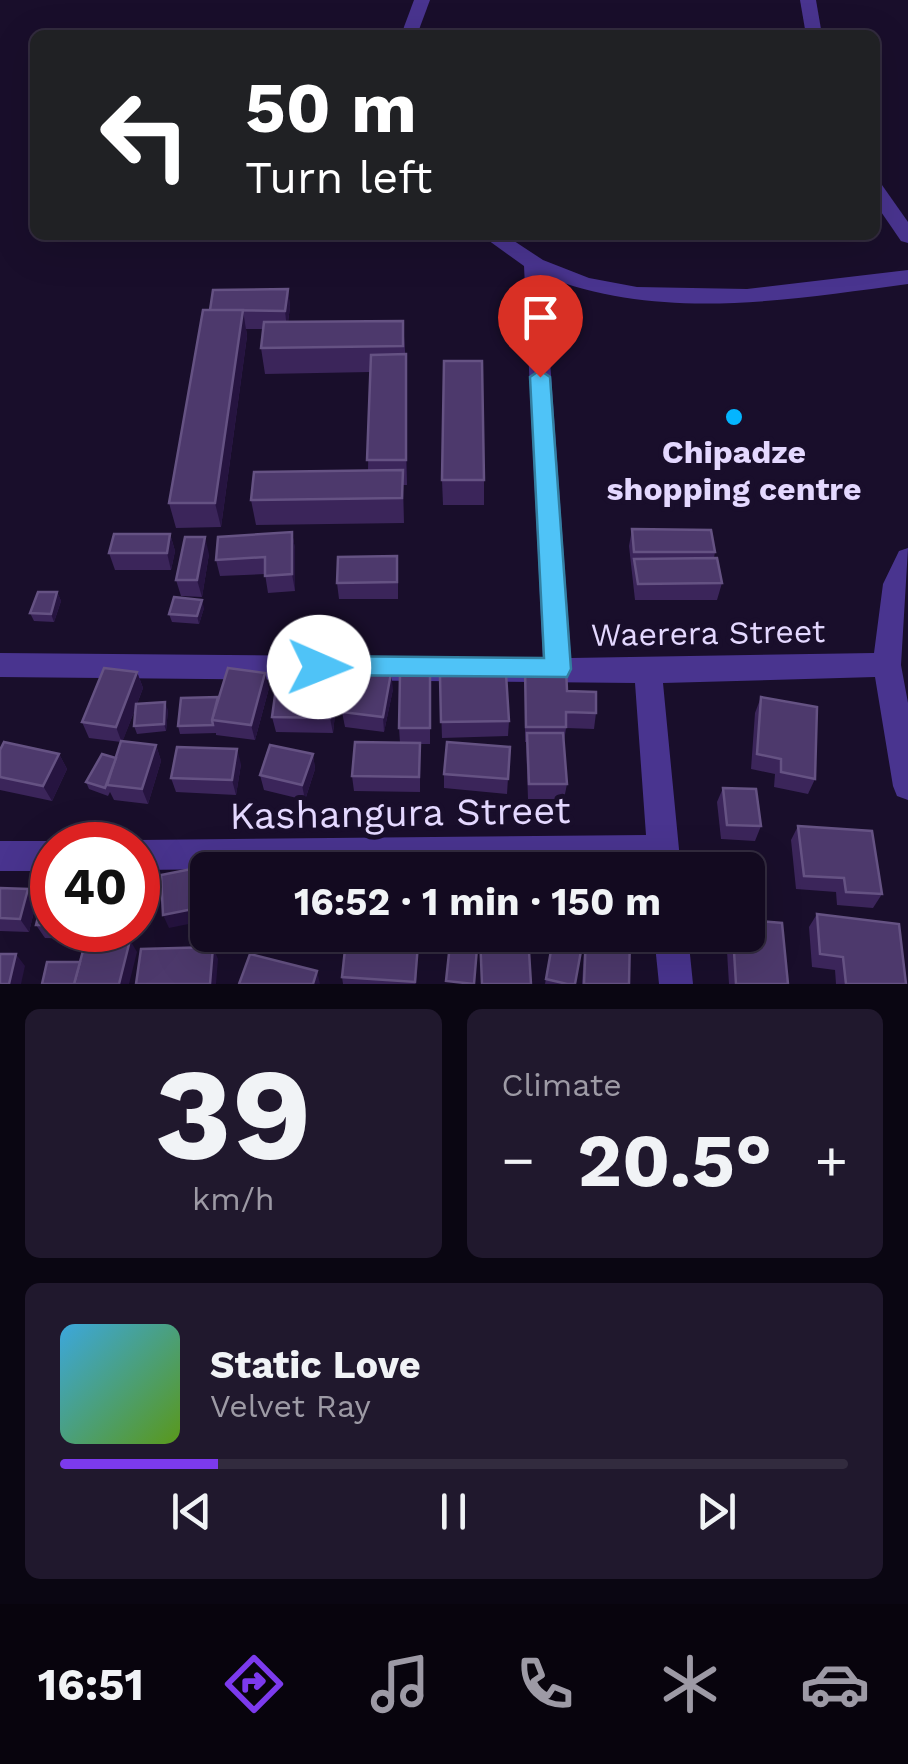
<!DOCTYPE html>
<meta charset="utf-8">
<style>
body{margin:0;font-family:"Work Sans",sans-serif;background:#20182d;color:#f1f3f6;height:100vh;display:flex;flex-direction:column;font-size:38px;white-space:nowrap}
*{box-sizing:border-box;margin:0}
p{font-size:32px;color:#9d9aa5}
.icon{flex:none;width:55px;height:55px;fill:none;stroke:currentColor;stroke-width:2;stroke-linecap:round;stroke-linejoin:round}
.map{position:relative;height:984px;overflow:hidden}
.panel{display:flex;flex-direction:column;gap:25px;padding:25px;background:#0a0612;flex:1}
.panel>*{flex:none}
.hud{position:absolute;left:30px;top:30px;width:850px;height:210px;border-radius:15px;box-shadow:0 10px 40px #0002,0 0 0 2px #322b3e;background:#202124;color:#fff;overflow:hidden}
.speed{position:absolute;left:30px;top:822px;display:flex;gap:20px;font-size:50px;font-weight:700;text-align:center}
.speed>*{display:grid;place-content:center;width:130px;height:130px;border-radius:50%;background:#130a20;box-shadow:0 10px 40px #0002,0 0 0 2px #322b3e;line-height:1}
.speed .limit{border:15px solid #d22;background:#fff;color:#111}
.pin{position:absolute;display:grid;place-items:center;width:85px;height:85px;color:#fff;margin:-102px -42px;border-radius:50% 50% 50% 0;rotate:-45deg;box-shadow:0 0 10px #0007}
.pin .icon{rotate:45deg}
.me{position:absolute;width:110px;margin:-55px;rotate:91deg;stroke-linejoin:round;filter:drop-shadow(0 0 8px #0008)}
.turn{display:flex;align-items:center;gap:35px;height:210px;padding:0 50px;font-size:45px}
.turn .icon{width:130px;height:130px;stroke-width:2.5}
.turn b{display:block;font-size:70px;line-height:85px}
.big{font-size:75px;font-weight:700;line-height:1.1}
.panel .widget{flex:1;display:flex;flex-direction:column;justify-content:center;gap:15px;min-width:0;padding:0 35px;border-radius:15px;background:#20182d}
.panel .dial{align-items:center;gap:0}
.dial b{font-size:130px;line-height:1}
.song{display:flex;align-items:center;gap:30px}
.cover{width:120px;height:120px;border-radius:15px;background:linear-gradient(135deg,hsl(200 70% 55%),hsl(90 70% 35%))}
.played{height:10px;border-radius:5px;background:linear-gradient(90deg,#7c3aed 20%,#322b3e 20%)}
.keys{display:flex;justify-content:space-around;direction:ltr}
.heat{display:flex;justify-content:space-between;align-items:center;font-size:55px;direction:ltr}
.panel .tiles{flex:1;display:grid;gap:25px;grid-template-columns:1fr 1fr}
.widget:last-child{grid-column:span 2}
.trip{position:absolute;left:190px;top:852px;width:575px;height:100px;border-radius:15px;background:#130a20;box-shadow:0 10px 40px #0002,0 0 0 2px #322b3e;font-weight:700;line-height:100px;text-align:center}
.dock{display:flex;height:160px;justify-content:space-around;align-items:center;background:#08040d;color:#9d9aa5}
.dock .icon{width:70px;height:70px}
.dock .active{color:#7c3aed}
.dock b{font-size:45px;color:#f1f3f6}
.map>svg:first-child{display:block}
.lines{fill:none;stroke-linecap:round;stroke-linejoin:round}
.minor{fill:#49348f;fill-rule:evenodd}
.wall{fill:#3b255a}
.shaded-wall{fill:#261440}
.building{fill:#4d396c;stroke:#655283;stroke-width:2.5}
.route{fill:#4fc3f7;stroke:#337fa1;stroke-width:2.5}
.poi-dot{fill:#04b5ff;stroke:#190e2b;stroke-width:4}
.labels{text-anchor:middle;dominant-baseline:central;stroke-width:10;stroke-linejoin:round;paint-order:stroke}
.poi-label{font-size:32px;font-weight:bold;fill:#e4d8ff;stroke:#190e2b}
.street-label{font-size:32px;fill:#e4d8ff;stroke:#190e2b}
.near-street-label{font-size:38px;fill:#e4d8ff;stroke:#190e2b}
</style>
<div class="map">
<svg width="908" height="984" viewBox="0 0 908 984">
<rect width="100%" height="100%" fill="#190e2b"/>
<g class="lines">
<g class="minor">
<path d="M414 0H430L417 35H401Z"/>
<path d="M800 0H816L822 35H806Z"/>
<path d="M875 183 882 185 908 222V243L901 241 875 203Z"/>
<path d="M481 235H505L543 260 589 278 637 287 747 289 908 270V284C786 300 662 322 544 276L571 658 874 653 883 584 899 551 908 548 901 665 908 703V800L897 796 893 786 875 677 663 683 681 870H649V865L138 870V845H127L138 840 646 835 635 683 0 677V653L543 658 524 266Z"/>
<path d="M0 841H52L62 845H52V871H0Z"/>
<path d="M654 935H688L693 984H659Z"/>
</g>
</g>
<g class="wall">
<path d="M288 289 290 307 288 322 403 321 407 380V485H403L404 523 256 525 251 500 368 470 370 372 265 374 261 348 263 329H246L247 336 221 527 176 528 169 503 210 310Z"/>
<path d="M442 480H484V505H443Z"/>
<path d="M632 529 715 552 714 558 722 583 717 600H635L629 546Z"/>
<path d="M292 532 295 549V591L268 593 265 574 220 576 216 560Z"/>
<path d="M170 534 175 551 171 570H115L109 553Z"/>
<path d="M209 554 202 597 181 596 176 580Z"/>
<path d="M398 573V599H339L337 583Z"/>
<path d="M57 592 61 601 54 622 34 621 30 613Z"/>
<path d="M204 608 199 624 172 622 169 614Z"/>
<path d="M525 666 567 691 596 713 594 729 566 728 564 742 567 784 564 799H528L526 742H525Z"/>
<path d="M137 672 143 688 137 704 168 710 166 731 137 734 134 726 136 707 122 742 156 745 161 761 148 804 114 800 110 792 108 796 89 789 86 782 116 758 121 742 89 738 82 722Z"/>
<path d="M430 674V744H420V792L354 791 352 776 400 743 399 728Z"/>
<path d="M440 676 509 721 508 736 442 738Z"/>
<path d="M269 688 255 740 216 735V733L180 734 178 726 218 699Z"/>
<path d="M393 689 384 732 345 727 342 712Z"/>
<path d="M761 697 815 779 808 794 774 787 775 774 751 769 755 713Z"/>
<path d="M336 705 333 733 276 732 272 717Z"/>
<path d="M510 747 507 794 444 788V774Z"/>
<path d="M0 750 59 754 67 769 52 801 0 790Z"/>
<path d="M313 754 315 769 305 800 264 790 260 775Z"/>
<path d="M241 764 236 795 176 792 171 778Z"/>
<path d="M723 788 761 826 755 841 721 839 717 802Z"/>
<path d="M798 826 882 894 873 908 837 905 836 892 796 889 791 840Z"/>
<path d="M52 863V930H84L82 939 45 938 36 925Z"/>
<path d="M0 888 36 903 29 932 0 931Z"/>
<path d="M817 914 906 984H836L835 970 812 967 809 927Z"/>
<path d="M585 935H630L629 984H582Z"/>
<path d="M726 935H748L788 984H729Z"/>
<path d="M418 944 416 984H343L342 977Z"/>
<path d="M552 945 575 984H545Z"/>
</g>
<g class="shaded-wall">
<path d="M288 289 290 307 287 329 285 311Z"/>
<path d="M243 310 247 336 221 527 215 503Z"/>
<path d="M406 354 407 380V485L406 460Z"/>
<path d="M292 532 295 549V591L292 574Z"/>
<path d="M170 534 175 551 171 570 167 553Z"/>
<path d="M205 537 209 554 202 597 197 580Z"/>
<path d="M57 592 61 601 54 622 51 614Z"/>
<path d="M202 600 204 608 199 624 197 616Z"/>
<path d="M137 672 143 688 122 743 116 727Z"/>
<path d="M265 673 269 688 255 740 251 725Z"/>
<path d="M391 673 393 689 384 732 383 717Z"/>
<path d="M333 690 336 705 333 733 330 718Z"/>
<path d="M165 702 168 710 166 731 164 724Z"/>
<path d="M156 745 161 761 148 804 142 789Z"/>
<path d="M237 749 241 764 236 795 232 780Z"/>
<path d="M59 754 67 769 52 801 43 786Z"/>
<path d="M313 754 315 769 305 800 302 785Z"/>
<path d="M28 889 36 903 29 932 20 919Z"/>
<path d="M208 906V920L169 928 163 915Z"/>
<path d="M76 930H84L82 939Z"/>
<path d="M130 940 137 952 129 984H119Z"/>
<path d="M418 944V957L416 984H415Z"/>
<path d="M213 947 218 959 216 984H210Z"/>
<path d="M16 954 25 966 21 984H9Z"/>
<path d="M317 971 320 984H313Z"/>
</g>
<g class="building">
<path d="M288 289 285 311 210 310 213 290Z"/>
<path d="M203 310H243L215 503H169Z"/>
<path d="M403 321V346L261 348 264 322Z"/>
<path d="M406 354V460H367L371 355Z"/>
<path d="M444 361H482L484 480H442Z"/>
<path d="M403 470 402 498 251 500 254 472Z"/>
<path d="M632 529 711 530 715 552H634Z"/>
<path d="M292 532V574L265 576V557L216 560 218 537Z"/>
<path d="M114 534H170L167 553H109Z"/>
<path d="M185 537H205L197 580H176Z"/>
<path d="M397 556V582L337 583 338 557Z"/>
<path d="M717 558 722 583 638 584 634 559Z"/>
<path d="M38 592H57L51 614 30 613Z"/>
<path d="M174 597 202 600 197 616 169 614Z"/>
<path d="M525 666 566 667 567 691 596 692V713L566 712V727H526Z"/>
<path d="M104 668 137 672 116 727 82 722Z"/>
<path d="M228 668 265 673 251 725 212 720Z"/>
<path d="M353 668 391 673 383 717 342 712Z"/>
<path d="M430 674V728H399L400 675Z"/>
<path d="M506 674 509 721 441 722 440 676Z"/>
<path d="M276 688 333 690 330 718 272 717Z"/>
<path d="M218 697 212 720 213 725 178 726 181 698Z"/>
<path d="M761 697 817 707 815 779 781 772V759L757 754Z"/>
<path d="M165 702 164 724 134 726 136 704Z"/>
<path d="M527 733H563L567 784H529Z"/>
<path d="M121 741 156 745 142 789 107 785Z"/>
<path d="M4 742 59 754 43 786 0 777V750Z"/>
<path d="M355 742 420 743 419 777 352 776Z"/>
<path d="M447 742 510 747 508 779 444 774Z"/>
<path d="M270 745 313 754 302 785 260 775Z"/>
<path d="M177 747 237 749 232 780 171 778Z"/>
<path d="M102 754 116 758 105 788 86 782Z"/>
<path d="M723 788 756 789 761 826 727 825Z"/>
<path d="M798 826 872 831 882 894 846 892 844 878 804 876Z"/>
<path d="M279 859 310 861 309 870H277Z"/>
<path d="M52 863V925H36Z"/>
<path d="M468 863 514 870H467Z"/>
<path d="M545 863 601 866V870H545Z"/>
<path d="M217 864 218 870H208V906L163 915 161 875Z"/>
<path d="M351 868 408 869 351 870Z"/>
<path d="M0 888 28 889 20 919 0 918Z"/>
<path d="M817 914 899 924 906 984H846L843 957 820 954Z"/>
<path d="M748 920 782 923 788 984H736L733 935H748Z"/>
<path d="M480 935H528L531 984H482Z"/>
<path d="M586 935H630L629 984H584Z"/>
<path d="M87 936 130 940 119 984H74Z"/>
<path d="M346 940 418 944 415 982 342 977Z"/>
<path d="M450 944 477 948 474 984 446 981Z"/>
<path d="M552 945 581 951 575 984H567L546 979Z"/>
<path d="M213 947 210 984H136L141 949Z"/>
<path d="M0 954H16L9 984H0Z"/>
<path d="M250 954 317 971 313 984H239Z"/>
<path d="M47 962H80L74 984H42Z"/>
</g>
<path class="route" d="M540 370 550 377 571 669 567 677 310 675 306 667 319 656 544 658 530 377Z"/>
<circle class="poi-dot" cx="734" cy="417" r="10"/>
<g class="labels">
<g class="poi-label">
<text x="734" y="452">Chipadze<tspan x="734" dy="37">shopping centre</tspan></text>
</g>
<g class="street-label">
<text transform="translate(708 633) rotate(-1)">Waerera Street</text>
</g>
<g class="near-street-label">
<text transform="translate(400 813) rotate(-1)">Kashangura Street</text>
</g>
</g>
</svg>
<div class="speed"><div class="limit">40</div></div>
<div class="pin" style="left:540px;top:377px;background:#d93025"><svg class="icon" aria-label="arrive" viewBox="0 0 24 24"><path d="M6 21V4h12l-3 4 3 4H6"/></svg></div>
<svg class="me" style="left:319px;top:667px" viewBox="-20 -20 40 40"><circle r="19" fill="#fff"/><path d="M0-13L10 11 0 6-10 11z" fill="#4fc3f7"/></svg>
<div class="trip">16:52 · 1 min · 150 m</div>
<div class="hud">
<div class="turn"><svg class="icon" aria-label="left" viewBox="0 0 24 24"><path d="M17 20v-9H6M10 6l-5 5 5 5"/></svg><div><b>50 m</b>Turn left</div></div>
</div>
</div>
<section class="panel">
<div class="tiles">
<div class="widget dial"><b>39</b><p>km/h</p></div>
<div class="widget"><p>Climate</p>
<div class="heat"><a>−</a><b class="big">20.5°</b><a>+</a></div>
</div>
<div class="widget">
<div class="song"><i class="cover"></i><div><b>Static Love</b><p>Velvet Ray</p></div></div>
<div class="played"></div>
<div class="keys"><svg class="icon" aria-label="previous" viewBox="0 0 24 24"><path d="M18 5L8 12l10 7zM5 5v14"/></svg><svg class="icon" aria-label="pause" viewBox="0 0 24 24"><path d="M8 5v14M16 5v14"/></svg><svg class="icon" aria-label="next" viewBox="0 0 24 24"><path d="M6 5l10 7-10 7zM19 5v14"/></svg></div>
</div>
</div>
</section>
<nav class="dock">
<b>16:51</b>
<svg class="icon active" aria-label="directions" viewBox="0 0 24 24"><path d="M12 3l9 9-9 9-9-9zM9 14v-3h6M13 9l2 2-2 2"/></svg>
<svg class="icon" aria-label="music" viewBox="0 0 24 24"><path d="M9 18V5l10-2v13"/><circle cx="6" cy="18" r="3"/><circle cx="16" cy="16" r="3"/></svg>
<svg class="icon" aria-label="phone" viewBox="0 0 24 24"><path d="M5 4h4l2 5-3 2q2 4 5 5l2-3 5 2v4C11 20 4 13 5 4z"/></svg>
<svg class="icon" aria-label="climate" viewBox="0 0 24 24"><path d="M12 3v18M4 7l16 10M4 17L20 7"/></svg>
<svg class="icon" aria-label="car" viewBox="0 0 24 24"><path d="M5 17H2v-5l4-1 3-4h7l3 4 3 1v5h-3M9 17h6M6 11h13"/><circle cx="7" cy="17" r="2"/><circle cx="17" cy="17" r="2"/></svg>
</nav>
